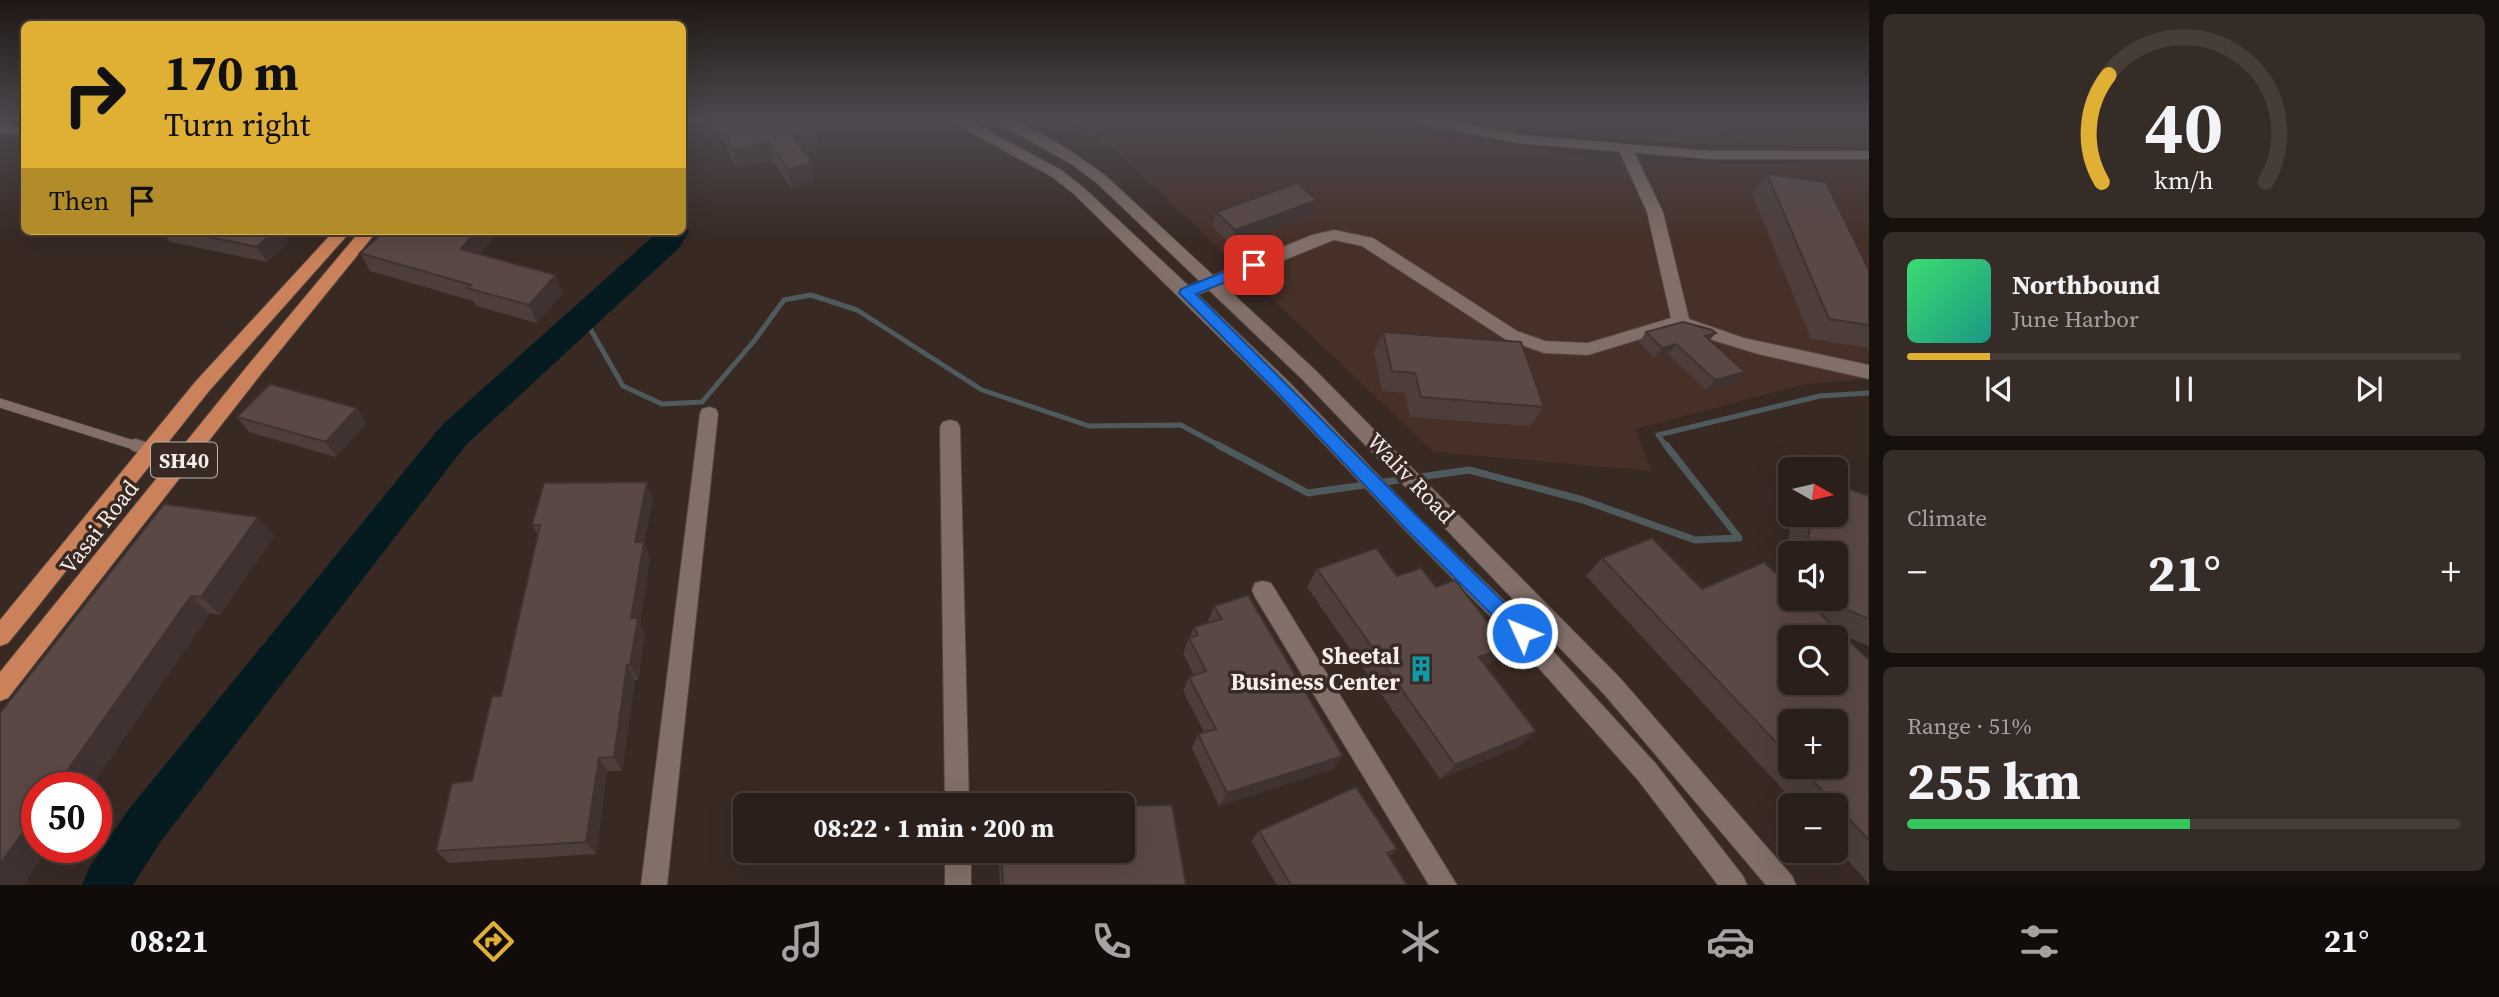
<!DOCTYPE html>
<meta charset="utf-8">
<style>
body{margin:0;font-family:"Source Serif 4",serif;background:#362c27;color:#f1f3f6;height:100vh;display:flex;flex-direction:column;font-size:26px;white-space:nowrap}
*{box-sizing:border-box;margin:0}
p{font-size:23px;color:#a5a2a2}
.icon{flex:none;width:38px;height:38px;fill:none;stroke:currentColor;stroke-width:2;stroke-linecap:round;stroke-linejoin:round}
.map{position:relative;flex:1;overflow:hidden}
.details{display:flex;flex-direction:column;gap:14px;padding:14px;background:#17110e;width:630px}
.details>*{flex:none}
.top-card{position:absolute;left:21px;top:21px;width:665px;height:214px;border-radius:10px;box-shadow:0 7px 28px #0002,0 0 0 2px #463d39;background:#dfb034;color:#111;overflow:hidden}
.needle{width:46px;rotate:98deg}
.controls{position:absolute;left:1778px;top:457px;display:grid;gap:14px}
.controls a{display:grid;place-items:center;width:70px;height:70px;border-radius:10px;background:#2a1f1a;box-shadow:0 7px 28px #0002,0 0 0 2px #463d39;font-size:35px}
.speed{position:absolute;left:21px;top:772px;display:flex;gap:14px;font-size:35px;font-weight:700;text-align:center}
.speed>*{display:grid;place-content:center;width:91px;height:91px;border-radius:50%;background:#2a1f1a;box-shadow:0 7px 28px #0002,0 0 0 2px #463d39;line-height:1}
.speed .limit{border:10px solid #d22;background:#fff;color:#111}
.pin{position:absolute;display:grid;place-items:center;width:60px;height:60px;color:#fff;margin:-30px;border-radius:14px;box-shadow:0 4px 10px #0006}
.me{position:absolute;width:77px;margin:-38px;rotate:314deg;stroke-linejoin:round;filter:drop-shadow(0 0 5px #0008)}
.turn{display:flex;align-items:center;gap:24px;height:147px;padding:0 28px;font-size:32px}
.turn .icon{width:91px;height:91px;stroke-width:2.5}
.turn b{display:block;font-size:49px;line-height:60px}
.then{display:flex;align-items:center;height:66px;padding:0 28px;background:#0003;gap:14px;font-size:26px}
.big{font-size:52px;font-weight:700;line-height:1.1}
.details .tile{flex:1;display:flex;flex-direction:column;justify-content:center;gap:10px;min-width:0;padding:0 24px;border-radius:10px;background:#362c27}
.details .dial{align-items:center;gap:0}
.dial svg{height:182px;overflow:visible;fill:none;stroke:#463d39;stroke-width:7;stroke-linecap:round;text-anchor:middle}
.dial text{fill:#f1f3f6;stroke:none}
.song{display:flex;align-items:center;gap:21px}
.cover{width:84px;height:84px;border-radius:10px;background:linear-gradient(135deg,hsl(140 70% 55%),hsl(170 70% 35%))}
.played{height:7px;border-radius:4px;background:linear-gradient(90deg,#dfb034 15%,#463d39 15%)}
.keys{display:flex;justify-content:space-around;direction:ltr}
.heat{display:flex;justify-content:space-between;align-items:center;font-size:38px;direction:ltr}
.charge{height:10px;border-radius:5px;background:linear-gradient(90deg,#34c759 51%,#463d39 0)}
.trip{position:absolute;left:733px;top:793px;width:402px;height:70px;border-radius:10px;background:#2a1f1a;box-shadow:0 7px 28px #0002,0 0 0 2px #463d39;font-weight:700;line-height:70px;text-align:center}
.dock{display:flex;height:112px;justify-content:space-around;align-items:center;background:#110c0a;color:#a5a2a2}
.dock .icon{width:49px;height:49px}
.dock .on{color:#dfb034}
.dock b{font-size:32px;color:#f1f3f6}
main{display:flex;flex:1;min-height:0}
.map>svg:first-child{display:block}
.built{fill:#463028}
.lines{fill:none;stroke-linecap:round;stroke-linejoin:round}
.stream-far1{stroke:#4e5a5c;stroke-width:5}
.stream{stroke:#4e5a5c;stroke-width:7}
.river{fill:#061b20;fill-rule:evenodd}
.service-far1-casing{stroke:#534641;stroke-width:10}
.service-casing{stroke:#534641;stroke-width:14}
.minor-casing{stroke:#534641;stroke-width:2}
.tertiary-casing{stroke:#534641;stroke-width:2}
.secondary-casing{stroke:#534641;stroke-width:2}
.primary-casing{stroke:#534641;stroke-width:2}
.service-far1{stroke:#816f68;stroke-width:9}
.service{stroke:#816f68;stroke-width:12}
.minor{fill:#816f68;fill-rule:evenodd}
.tertiary{fill:#816f68;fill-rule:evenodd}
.secondary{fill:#816f68;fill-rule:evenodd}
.primary{fill:#cb825a;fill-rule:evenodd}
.wall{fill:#4d3e3b;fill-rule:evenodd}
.shaded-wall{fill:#3f3230}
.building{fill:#5a4845;stroke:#3f3230;stroke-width:2;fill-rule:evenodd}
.route{fill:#1a73e8;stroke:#114b97;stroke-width:2}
.labels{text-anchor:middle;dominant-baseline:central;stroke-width:7;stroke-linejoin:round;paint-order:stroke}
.shield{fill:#382923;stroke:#beb2ae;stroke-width:2}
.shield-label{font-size:21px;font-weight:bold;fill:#f7ede9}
.street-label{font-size:23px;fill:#f7ede9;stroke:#382923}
.poi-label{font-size:23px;font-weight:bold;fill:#f7ede9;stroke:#382923;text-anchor:end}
</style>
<main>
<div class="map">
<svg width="1869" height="885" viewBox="0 0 1869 885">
<rect width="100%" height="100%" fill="#382923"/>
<g class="built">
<path d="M1050 119H1355L1367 125 1602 159 1742 164 1869 162V379L1806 384 1635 429 1652 471 1434 452 1112 147Z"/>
<path d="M1448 119H1869V148L1601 139Z"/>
</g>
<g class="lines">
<g class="stream-far1">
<path d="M584 318 623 386 662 404 702 402 754 341 784 300 811 295 857 310 982 390 1089 426 1181 425 1222 447"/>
<path d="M1667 447 1658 435 1820 396 1869 393"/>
</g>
<path class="stream" d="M1218 445 1308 493 1469 470 1583 500 1695 540 1739 538 1666 445"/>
<path class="river" d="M682 224 689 231 679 248 466 445 161 841 133 885H82L89 868 129 809 442 425 659 231H682Z"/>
<g class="service-far1-casing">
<path id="service-far1" d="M0 403 140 447"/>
</g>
<g class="service-casing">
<path id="service" d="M135 445 151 450"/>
</g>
<g class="minor-casing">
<g id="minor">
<path d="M0 125 24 127V135L0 133Z"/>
<path d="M1625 144 1632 148 1663 212 1689 319 1744 338 1869 365V379L1758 354 1680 330H1670L1588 355 1544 353 1505 339 1362 246 1334 240 1192 297H1180L1178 293 1180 289 1312 235 1334 230 1373 238 1517 331 1545 341 1588 343 1671 318 1647 212 1618 148Z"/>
<path d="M709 407 716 409 718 414 667 885H641L700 414 702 409Z"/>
<path d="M950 420 957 422 960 427 969 805H945L940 427 943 422Z"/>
<path d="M1263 581 1271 583 1457 885H1429L1255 597 1252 590 1255 583Z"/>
<rect x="945" y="850" width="26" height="35"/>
</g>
</g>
<g class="tertiary-casing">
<path id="tertiary" d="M1411 119H1442L1517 135 1710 151H1869V159H1710L1517 143 1418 123Z"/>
</g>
<g class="secondary-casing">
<g id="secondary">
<path d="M946 119H965L1061 170 1084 188 1192 289 1289 382 1421 520 1530 626 1656 764 1743 876 1747 885H1718L1638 780 1514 640 1407 532 1275 392 1074 194 1051 176Z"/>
<path d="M990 119C1028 119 1077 155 1107 177L1314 369 1620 678 1792 876 1796 885H1766L1604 694 1302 379 1097 183 1070 163Z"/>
</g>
</g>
<g class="primary-casing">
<g id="primary">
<path d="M334 231H351L209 391 31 615 8 643 0 646V620L196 381Z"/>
<path d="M360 231H377L261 374 8 698 0 701V672L249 364Z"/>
</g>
</g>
<use href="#service-far1" class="service-far1"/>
<use href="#service" class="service"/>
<use href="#minor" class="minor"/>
<use href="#tertiary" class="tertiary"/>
<use href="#secondary" class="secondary"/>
<use href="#primary" class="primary"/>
</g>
<g class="wall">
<path d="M718 119H811L817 132 819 150 805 153 814 181 791 188 772 161 736 169 721 134Z"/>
<path d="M1061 119H1117L1098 136Z"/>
<path d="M1496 119H1552L1549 124 1497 121Z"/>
<path d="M1625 119H1730L1732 121 1722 135 1634 132Z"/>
<path d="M1767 174 1869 270V348L1811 339 1752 194Z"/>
<path d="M1216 212 1312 215 1231 245 1212 227Z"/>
<path d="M162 231H282L289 242 267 262 170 242Z"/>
<path d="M385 231H498L480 254 563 293 537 323 476 306 473 301 370 271 360 253Z"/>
<path d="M1383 332 1544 407 1530 426 1410 417 1405 393 1382 391 1374 352Z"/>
<path d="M1646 332 1710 340 1736 382 1706 390 1668 354 1654 358 1639 342Z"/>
<path d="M357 408 366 423 336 457 249 432 237 417Z"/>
<path d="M1869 496V646L1842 635 1869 660V884L1836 847V805H1797L1586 576 1602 558 1702 589 1785 581 1791 514H1836ZM1790 553H1836V598H1790ZM1790 721 1836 766H1790Z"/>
<path d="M653 499 644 543 650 558 640 622 645 633 638 680H635L622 771H607L596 854 449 863 436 851 472 781 501 696 538 535 532 525Z"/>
<path d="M274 536 220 615 210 613 90 788H37V847H49L23 885 0 713Z"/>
<path d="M1317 569 1397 576 1492 663 1486 666 1520 746 1440 779 1307 587Z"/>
<path d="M1214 606 1343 756 1333 769 1219 806 1192 748 1198 734 1204 732 1183 691 1189 677 1194 675 1183 653 1194 627 1209 623 1208 621Z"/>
<path d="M1259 831 1397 849 1389 856 1407 885H1277L1251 841Z"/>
<path d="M998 850H1124L1186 885H1000Z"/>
</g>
<g class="shaded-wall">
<path d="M1100 119H1117L1098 136Z"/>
<path d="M817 132 819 150 796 155 793 137Z"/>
<path d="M769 142 772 161 736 169 733 150Z"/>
<path d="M812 162 814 181 791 188 788 170Z"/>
<path d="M1317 200 1312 215 1231 245 1235 230Z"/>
<path d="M274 231H282L289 242 267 262 257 247Z"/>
<path d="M476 231H498L470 267 461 249Z"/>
<path d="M556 275 563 293 537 323 529 305Z"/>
<path d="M1716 333 1707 343 1705 336Z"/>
<path d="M1676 344 1668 354 1654 358 1662 348Z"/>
<path d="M1745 372 1736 382 1706 390 1715 380Z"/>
<path d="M357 408 366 423 336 457 326 442Z"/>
<path d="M647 482 653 499 644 543 650 558 640 622 645 633 638 680 630 665 631 618 635 542Z"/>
<path d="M258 517 274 536 220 615 201 597Z"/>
<path d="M191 596 210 613 90 788H55Z"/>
<path d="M1507 647 1492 663 1465 674 1479 657Z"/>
<path d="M627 665 635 680 622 771 614 757Z"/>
<path d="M1536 731 1520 746 1440 779 1455 765Z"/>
<path d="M1343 756 1333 769 1219 806 1227 793Z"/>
<path d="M599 758 607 771 596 854 586 842Z"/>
<path d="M37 813V847H49L23 885H0V864Z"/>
</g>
<g class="building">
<path d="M719 119H811L817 132 793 137 812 162 788 170 769 142 733 150Z"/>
<path d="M1678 119H1730L1732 121Z"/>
<path d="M1767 174 1826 182 1869 270V325L1829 319Z"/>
<path d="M1297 183 1317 200 1235 230 1216 212Z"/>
<path d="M181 231H274L257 247Z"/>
<path d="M385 231H476L461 249 556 275 529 305 467 288 471 285 360 253Z"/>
<path d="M1683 322 1712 330 1716 333 1705 336 1745 372 1715 380 1676 344 1662 348 1646 332Z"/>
<path d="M1383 332 1521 342 1544 407 1421 397 1415 373 1392 371Z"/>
<path d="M270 384 357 408 326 442 237 417Z"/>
<path d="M647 482 635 542H644L631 618H638L630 665H627L614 757 599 758 586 842 436 851 452 783 472 781 492 696H501L540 525H532L544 483Z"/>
<path d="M1836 484 1869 496V619L1819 598H1836V553H1807L1811 514H1836Z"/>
<path d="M164 504 258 517 201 597 191 596 55 788H37V813L0 864V713Z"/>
<path d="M1652 538 1702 589 1764 562 1790 586V598H1804L1869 660V840L1799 766H1836V721H1790V757L1602 558ZM1790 637H1836V682H1790Z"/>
<path d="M1376 548 1397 576 1421 568 1436 587 1455 580 1507 647 1479 657 1536 731 1455 765 1317 569Z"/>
<path d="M1248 595 1343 756 1227 793 1198 734 1216 729 1189 677 1206 671 1189 638 1198 635 1194 627 1222 619 1214 606Z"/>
<path d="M1356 787 1397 849 1387 853 1407 885H1291L1259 831Z"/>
<path d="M1172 805 1186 885H1003L1001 850H1124V806Z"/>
</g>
<linearGradient id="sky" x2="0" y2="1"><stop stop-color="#1f1713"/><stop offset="0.49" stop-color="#4d4950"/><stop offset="1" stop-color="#4d4950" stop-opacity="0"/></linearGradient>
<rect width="1869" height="243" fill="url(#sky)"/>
<path class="route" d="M1254 260 1259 261V268L1196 294C1308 404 1416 518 1529 627L1532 633 1529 639 1522 641 1516 639 1408 531 1276 391 1179 293 1181 289Z"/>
<defs>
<g id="building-bare" transform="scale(2.1)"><path d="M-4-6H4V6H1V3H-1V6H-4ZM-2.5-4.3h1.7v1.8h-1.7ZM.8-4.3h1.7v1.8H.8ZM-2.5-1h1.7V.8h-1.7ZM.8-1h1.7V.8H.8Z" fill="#0f9aa8" stroke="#382923" stroke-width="2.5" paint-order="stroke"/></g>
</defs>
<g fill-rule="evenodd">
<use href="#building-bare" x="1421" y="669"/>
</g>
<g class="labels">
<rect class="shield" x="151" y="442.5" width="66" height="35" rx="5"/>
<g class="shield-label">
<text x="184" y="460">SH40</text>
</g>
<g class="street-label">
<text transform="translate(1411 478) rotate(46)">Waliv Road</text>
<text transform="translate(99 527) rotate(-52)">Vasai Road</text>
</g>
<g class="poi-label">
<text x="1400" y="656">Sheetal<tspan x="1400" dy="26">Business Center</tspan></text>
</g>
</g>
</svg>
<div class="controls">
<a><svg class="needle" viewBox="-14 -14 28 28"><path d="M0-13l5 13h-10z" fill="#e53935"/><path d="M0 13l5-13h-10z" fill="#a5a2a2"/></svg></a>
<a><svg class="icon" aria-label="sound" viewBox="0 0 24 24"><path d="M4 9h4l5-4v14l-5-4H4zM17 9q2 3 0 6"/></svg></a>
<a><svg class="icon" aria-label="search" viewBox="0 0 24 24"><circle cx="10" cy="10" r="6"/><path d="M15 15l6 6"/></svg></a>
<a>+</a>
<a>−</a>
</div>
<div class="speed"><div class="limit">50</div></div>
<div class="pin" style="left:1254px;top:265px;background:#d93025"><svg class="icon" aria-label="arrive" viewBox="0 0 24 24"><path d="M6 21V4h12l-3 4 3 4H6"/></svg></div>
<svg class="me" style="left:1522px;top:633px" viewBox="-20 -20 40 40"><circle r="17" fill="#1a73e8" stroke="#fff" stroke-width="3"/><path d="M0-11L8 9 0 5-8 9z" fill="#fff"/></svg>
<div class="trip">08:22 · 1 min · 200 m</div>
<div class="top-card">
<div class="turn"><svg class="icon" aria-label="right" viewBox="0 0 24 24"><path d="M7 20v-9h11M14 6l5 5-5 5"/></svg><div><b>170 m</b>Turn right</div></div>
<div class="then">Then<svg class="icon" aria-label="arrive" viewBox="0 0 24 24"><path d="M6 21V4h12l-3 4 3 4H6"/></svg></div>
</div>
</div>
<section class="details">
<div class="tile dial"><svg viewBox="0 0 100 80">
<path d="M14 69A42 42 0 1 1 86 69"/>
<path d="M14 69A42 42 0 0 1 17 22" stroke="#dfb034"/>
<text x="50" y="56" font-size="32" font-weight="700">40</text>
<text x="50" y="72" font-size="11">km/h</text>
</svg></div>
<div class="tile">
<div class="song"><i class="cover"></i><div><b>Northbound</b><p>June Harbor</p></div></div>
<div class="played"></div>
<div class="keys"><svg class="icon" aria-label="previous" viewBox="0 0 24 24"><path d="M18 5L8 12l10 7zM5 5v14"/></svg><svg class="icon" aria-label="pause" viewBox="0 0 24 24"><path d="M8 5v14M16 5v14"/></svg><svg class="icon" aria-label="next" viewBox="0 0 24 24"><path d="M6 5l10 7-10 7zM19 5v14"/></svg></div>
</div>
<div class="tile"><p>Climate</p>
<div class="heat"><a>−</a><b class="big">21°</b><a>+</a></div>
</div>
<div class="tile"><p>Range · 51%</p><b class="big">255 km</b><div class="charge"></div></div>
</section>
</main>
<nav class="dock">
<b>08:21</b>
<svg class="icon on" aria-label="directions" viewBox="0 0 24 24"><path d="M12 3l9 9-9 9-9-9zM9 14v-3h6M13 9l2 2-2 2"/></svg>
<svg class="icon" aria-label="music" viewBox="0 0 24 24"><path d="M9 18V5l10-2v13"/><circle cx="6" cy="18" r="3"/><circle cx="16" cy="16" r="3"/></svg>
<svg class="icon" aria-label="phone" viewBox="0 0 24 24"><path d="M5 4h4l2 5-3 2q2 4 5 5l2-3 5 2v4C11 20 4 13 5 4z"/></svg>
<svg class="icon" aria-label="climate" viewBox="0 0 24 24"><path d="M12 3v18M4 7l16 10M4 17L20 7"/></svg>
<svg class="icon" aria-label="car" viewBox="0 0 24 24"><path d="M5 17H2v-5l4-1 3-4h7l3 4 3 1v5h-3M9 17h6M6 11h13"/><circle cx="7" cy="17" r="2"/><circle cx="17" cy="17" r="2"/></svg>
<svg class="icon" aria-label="filters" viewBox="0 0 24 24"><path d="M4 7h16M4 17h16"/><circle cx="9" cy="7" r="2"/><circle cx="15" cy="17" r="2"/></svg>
<b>21°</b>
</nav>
